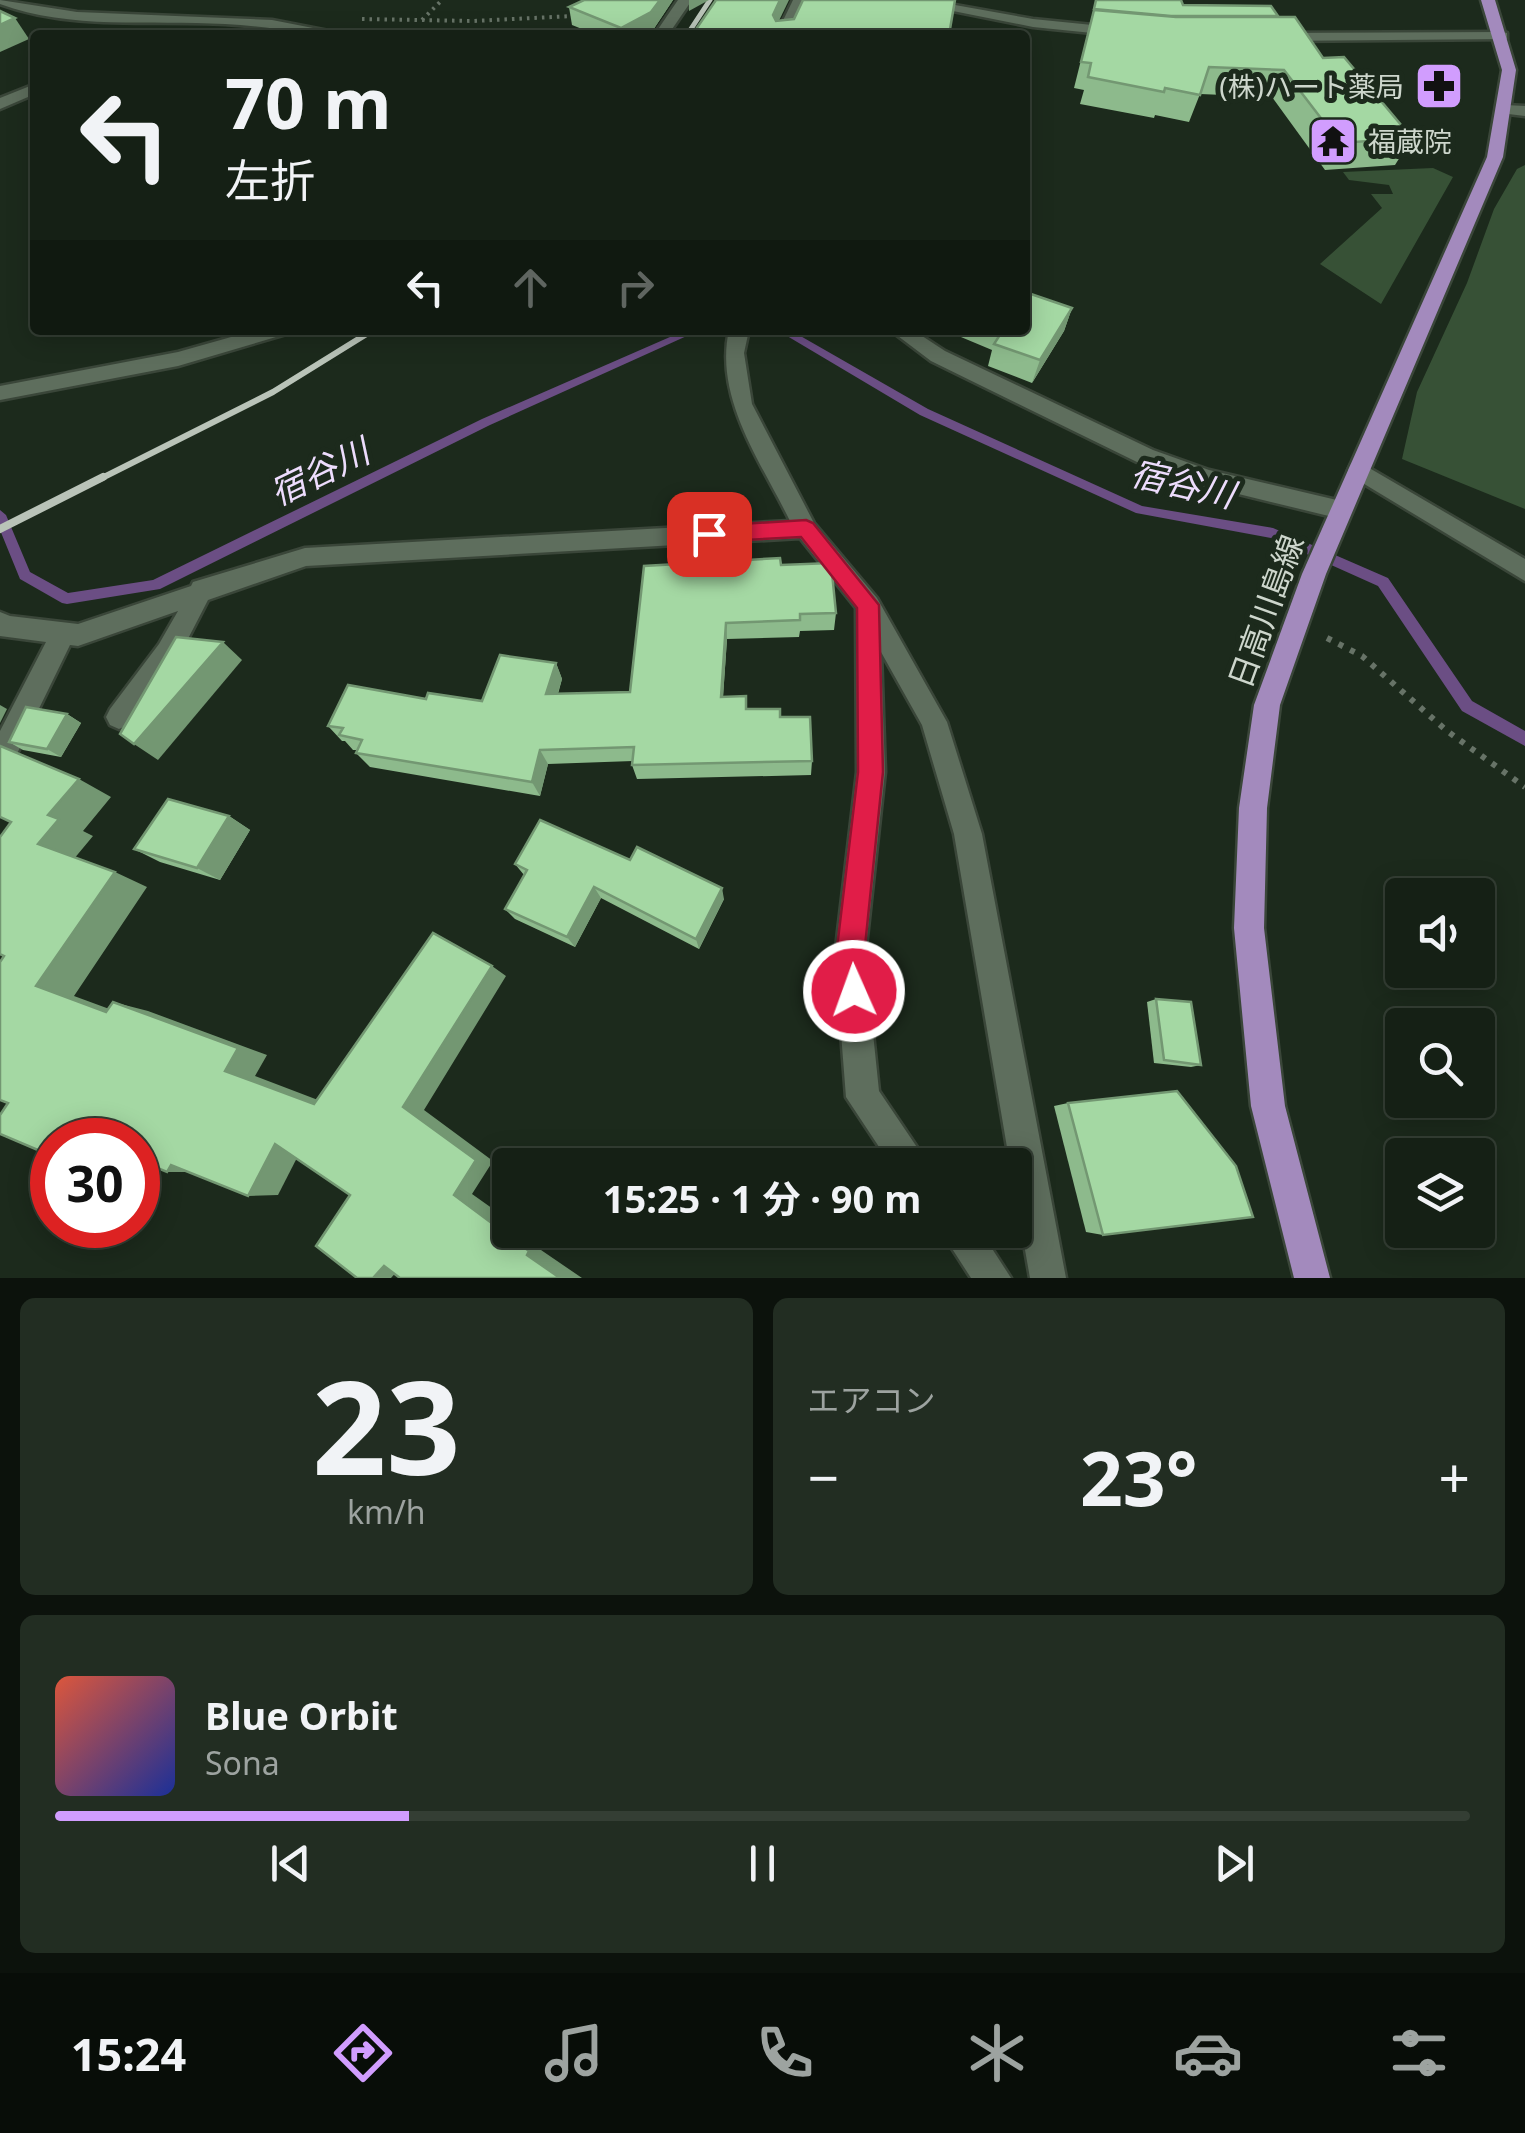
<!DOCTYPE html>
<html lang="ja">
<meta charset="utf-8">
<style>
body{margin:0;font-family:"Noto Sans","Noto Sans JP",sans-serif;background:#222d22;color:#f1f3f6;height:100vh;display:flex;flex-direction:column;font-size:38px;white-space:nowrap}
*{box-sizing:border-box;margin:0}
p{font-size:32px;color:#9da3a0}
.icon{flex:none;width:55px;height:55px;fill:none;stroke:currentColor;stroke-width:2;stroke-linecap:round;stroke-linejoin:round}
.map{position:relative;height:1278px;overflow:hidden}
.side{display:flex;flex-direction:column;gap:20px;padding:20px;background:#0c120c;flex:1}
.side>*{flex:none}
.top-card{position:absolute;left:30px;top:30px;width:1000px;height:305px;border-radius:10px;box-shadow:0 5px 25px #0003,0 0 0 2px #343e34;background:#152015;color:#f1f3f6;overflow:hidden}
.controls{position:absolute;left:1385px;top:878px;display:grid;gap:20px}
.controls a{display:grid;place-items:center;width:110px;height:110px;border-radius:10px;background:#152015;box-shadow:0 5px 25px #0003,0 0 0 2px #343e34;font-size:50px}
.speed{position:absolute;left:30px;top:1118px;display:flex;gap:20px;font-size:50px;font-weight:700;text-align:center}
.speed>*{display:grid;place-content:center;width:130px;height:130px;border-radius:50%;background:#152015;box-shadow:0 5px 25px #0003,0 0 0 2px #343e34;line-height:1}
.speed .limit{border:15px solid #d22;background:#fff;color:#111}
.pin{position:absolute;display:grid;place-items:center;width:85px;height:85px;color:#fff;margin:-42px;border-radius:20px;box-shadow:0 5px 15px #0006}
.me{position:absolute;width:110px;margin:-55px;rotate:358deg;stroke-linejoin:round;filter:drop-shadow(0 0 8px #0008)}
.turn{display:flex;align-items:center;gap:35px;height:210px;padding:0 30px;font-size:45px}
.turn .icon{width:130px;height:130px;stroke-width:2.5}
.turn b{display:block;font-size:70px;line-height:85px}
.lanes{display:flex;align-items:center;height:95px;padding:0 30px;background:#0003;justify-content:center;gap:50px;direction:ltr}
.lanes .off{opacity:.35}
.big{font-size:75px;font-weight:700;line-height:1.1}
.side .tile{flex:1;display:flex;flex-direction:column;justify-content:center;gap:15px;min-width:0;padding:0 35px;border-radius:15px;background:#222d22}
.side .dial{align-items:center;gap:0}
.dial b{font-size:130px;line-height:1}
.song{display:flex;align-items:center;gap:30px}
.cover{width:120px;height:120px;border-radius:15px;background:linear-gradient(135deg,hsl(10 70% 55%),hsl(230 70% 35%))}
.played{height:10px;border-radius:5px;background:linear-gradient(90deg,#d19dfe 25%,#343e34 25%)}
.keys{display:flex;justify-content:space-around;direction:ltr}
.heat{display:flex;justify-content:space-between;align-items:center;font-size:55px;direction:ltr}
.side .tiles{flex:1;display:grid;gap:20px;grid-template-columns:1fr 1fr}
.tile:last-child{grid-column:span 2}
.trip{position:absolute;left:492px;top:1148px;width:540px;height:100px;border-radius:10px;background:#152015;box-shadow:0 5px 25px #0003,0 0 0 2px #343e34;font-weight:700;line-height:100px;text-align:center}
.dock{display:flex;height:160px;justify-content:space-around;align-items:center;background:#080d08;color:#9da3a0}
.dock .icon{width:70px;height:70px}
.dock .current{color:#d19dfe}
.dock b{font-size:45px;color:#f1f3f6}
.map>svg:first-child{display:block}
.green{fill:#375136}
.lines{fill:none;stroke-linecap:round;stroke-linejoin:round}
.stream{fill:#6b4e84;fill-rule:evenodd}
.minor-casing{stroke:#3a4639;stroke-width:5}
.major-casing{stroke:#3a4639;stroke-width:5}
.path-far1{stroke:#677367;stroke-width:4;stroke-dasharray:2.5 5;stroke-linecap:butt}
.path{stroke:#677367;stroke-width:6;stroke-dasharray:5 8;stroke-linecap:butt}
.minor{fill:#5e6e5d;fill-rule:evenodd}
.major{fill:#a38abd;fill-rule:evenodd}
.rail-far2{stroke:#b9c3b8;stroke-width:5}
.rail-far1{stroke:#b9c3b8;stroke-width:6}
.rail{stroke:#b9c3b8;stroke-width:8}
.wall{fill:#8dba8c}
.shaded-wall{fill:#739772}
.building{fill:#a4d8a3;stroke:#739772;stroke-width:2.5}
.route{fill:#e11d48;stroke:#92132f;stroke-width:2.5}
.labels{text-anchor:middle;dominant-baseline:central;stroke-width:10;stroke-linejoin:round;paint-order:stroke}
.far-poi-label{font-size:28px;fill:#cdd6cc;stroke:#1c2a1c;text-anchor:end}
.street-label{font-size:32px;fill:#cdd6cc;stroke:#1c2a1c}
.water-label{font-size:35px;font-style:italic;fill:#eddcfd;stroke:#1c2a1c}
</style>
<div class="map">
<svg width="1525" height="1278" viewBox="0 0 1525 1278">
<rect width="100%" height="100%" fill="#1c2a1c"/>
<g class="green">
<path d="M1525 165V509L1402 459 1417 392 1467 283 1494 209 1517 169Z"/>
<path d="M1433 168 1453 177 1381 304 1320 264 1382 208 1371 194H1393L1389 185 1349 180 1343 172Z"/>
</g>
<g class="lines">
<g class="stream">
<path d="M686 330H700L490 425 160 589 67 604 62 603 20 579 0 530V510L6 515 30 572 68 593 153 580 482 419Z"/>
<path d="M777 330H790L928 409 1142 506 1273 528 1388 578 1472 701 1525 731V746L1462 711 1378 586 1271 538 1136 513 920 415Z"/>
</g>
<g class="minor-casing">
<g id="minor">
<path d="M0 0 77 12 272 20 349 35C307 35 266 26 225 24 150 20 71 30 0 4Z"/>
<path d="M678 0H692L668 35H654Z"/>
<path d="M793 0H807L790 35H776Z"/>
<path d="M898 0H927L1033 19 1122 28 1129 32 1122 36 1033 27Z"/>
<path d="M1502 32 1507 33V39L1277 41 1270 37 1277 33Z"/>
<path d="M35 84V94L0 109V98Z"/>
<path d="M1505 105 1525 106V116L1500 113 1497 110Z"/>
<path d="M256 330H289L286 334 178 366 0 400V386L178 352Z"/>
<path d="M729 330H749L744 353 752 404 814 523 877 598 947 722 982 834 1066 1278H1030L1015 1193V1165H1010L954 834 922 725 881 652 885 772 865 956 879 1091 929 1165H891L846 1097 835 956 857 772 856 608 800 538 306 566 208 600 177 660 128 725 119 729 110 725 106 717 110 709 159 644 178 611 78 646 70 645 10 768 0 772V731L46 642 0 636V612L10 616 78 624 191 586 193 582 305 548 790 521C761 462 714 398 729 330Z"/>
<path d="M890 330H913L945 351 1153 450 1209 470 1341 501 1352 510 1341 519 1206 486 1137 462 931 361Z"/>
<path d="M1359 462 1525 559V581L1351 476 1348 470 1351 464Z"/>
<path d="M940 1230H980L1011 1278H971Z"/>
</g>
</g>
<g class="major-casing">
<path id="major" d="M1481 0H1495L1516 70 1503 157 1326 574 1280 705 1267 808 1264 928 1285 1106 1330 1278H1294L1251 1106 1234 928 1239 808 1254 705 1302 574 1487 157 1502 70Z"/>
</g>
<g class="path-far1">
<path d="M362 19 474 21 574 16"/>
<path d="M422 20 442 0"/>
</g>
<path class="path" d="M1327 638 1362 656 1447 731 1525 787"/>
<use href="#minor" class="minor"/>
<use href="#major" class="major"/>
<path class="rail-far2" d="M687 35 710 0"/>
<path class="rail-far1" d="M98 480 273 392 373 330"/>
<path class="rail" d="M0 529 103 477"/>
</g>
<g class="wall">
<path d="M584 0H673L653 30 643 35H597L572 25 569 7Z"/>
<path d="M1096 0 1183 5 1278 16 1412 138 1395 165 1325 170 1272 97 1200 94 1189 122 1155 115 1154 118 1080 104 1084 90 1074 88Z"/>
<path d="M1072 308 1064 331 1032 383 988 366 992 350 949 332V330H1025Z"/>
<path d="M781 565 836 613 834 630 800 631 799 637 727 639 723 697 746 709 812 761 811 775 637 779 632 765 633 761 548 764 540 796 370 767 356 753 357 750H353L345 741H342L328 726 426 699 482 701 556 663 562 679 558 694 630 692Z"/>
<path d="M67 714 81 723 61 757 23 750 9 742Z"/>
<path d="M229 816 250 830 220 880 160 862 134 849Z"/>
<path d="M515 864 724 899 699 949 601 898 575 947 515 919 505 909 524 875Z"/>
<path d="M1156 999 1201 1065 1191 1067 1154 1063 1147 1002Z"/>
<path d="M1068 1103 1103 1235 1086 1232 1054 1106Z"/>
</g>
<g class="shaded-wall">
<path d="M660 0H673L653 30 643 35H622L621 28Z"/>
<path d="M689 0H709L689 11Z"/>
<path d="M780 0H789L773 33V15Z"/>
<path d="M15 18 29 39 0 52V25Z"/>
<path d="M1072 308 1064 331 1032 383 1040 360Z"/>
<path d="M726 623 727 639 722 712 721 697Z"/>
<path d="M223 642 242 660 158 760 134 744Z"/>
<path d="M556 663 562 679 553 709 546 694Z"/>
<path d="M0 705 7 709 0 723Z"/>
<path d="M67 714 81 723 61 757 47 749Z"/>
<path d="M540 750 548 764 540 796 532 782Z"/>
<path d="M79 779 111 797 83 831 93 836 73 860 38 844 48 815Z"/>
<path d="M229 816 250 830 220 880 197 868Z"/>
<path d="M115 872 147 887 74 996 142 1021 106 1012 36 986Z"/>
<path d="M594 887 601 898 575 947 567 937Z"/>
<path d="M722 888 724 899 699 949 696 939Z"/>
<path d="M492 966 506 976 424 1110 493 1161 472 1194 510 1221V1230H522L544 1246 541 1250 582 1278H560L527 1255 454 1195 403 1107Z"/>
<path d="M113 1002 148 1011 267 1055 255 1076 339 1108 314 1104 225 1071Z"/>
<path d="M275 1144 303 1146 278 1195 248 1196Z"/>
<path d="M171 1165 202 1172H167Z"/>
<path d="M407 1260 391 1278H373L384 1266Z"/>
</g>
<g class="building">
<path d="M584 0H660L651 12 621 28 569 7Z"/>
<path d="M716 0H780L773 15 776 21 794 19 803 0H955L949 35H692Z"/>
<path d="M1096 0H1181L1183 5 1271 6 1278 16H1171L1094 9Z"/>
<path d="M1094 10 1176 17H1295L1323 58 1344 57 1412 138 1340 143 1284 70 1209 67 1200 95 1165 88 1164 92 1088 77 1091 63 1081 62Z"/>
<path d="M0 11 15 18 0 25Z"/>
<path d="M1028 293 1072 308 1040 360 994 344 1003 330H1025V298Z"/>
<path d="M780 558 781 565 831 563 836 613 800 614V620L726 623 721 697 746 696V709H780V717H810L812 761 632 765 634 747 540 750 532 782 356 753 362 740 339 735 343 728 328 726 348 685 426 699 428 693 482 701 500 655 556 663 546 694 630 692 644 566Z"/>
<path d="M176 637 223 642 134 744 120 734Z"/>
<path d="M26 707 67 714 47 749 9 742Z"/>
<path d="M0 746 79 779 48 815 59 819 38 844 115 872 36 986 106 1012 113 1002 238 1048 225 1071 314 1104 433 933 492 966 403 1107 476 1160 454 1195 529 1251 527 1255 560 1278H400L384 1266 373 1278H357L316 1246 350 1195 275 1144 248 1196 171 1165 167 1172 138 1160V1140H90L86 1139 85 1140H52V1156L0 1134V1115L8 1103 0 1100V962L4 956 0 954V837L11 822 0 817Z"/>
<path d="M168 799 229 816 197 868 134 849Z"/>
<path d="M540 820 630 860 637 847 722 888 696 939 594 887 567 937 505 909 527 870 515 864Z"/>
<path d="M1156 999 1191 1002 1201 1065 1164 1060Z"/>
<path d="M1177 1091 1236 1166 1253 1217 1103 1235 1068 1103Z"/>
</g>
<path class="route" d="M806 520 813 523 879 605 883 772 864 956 868 991 864 1001 854 1006 843 1001 836 956 858 772 857 608 801 537 709 542 699 534 709 526Z"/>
<defs>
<g id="pharmacy-square" transform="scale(2.5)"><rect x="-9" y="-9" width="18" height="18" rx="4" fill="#d19dfe" stroke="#1c2a1c"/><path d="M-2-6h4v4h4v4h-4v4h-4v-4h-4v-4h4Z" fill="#111"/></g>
<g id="temple-square" transform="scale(2.5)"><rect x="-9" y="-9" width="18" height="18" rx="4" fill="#d19dfe" stroke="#1c2a1c"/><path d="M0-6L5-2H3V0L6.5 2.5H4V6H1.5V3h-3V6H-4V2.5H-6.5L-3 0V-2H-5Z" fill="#111"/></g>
</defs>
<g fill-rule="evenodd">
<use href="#pharmacy-square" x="1439" y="86"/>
<use href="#temple-square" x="1333" y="141"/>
</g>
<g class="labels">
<g class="far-poi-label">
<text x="1404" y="86">(株)ハート薬局</text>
<text x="1368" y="141" text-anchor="start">福蔵院</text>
</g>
<g class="street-label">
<text transform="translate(1265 611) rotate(-70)">日高川島線</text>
</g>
<g class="water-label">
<text transform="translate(319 471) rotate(-26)">宿谷川</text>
<text transform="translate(1183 483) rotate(13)">宿谷川</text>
</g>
</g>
</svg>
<div class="controls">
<a><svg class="icon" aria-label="sound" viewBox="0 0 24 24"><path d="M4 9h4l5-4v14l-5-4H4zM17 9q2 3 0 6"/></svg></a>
<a><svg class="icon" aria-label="search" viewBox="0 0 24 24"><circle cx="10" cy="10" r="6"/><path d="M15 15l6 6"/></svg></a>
<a><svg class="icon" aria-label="layers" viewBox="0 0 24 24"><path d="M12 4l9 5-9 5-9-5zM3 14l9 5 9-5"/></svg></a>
</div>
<div class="speed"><div class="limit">30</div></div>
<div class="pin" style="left:709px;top:534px;background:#d93025"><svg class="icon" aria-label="arrive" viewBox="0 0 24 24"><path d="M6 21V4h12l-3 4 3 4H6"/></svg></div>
<svg class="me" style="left:854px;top:991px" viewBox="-20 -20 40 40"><circle r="17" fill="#e11d48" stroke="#fff" stroke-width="3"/><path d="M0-11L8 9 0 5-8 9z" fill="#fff"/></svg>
<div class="trip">15:25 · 1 分 · 90 m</div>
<div class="top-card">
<div class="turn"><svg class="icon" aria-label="left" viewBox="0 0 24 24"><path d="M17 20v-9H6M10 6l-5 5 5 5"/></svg><div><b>70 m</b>左折</div></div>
<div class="lanes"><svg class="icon" aria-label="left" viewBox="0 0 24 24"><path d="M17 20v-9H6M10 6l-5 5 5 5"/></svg><svg class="icon off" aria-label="ahead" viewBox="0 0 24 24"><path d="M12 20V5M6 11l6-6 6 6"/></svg><svg class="icon off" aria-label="right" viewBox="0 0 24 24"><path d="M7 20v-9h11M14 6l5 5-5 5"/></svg></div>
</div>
</div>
<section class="side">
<div class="tiles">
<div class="tile dial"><b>23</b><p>km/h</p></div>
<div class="tile"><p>エアコン</p>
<div class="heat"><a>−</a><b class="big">23°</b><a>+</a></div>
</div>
<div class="tile">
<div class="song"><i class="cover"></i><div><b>Blue Orbit</b><p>Sona</p></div></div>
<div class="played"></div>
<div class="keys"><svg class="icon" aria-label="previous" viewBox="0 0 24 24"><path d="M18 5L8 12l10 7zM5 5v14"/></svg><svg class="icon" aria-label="pause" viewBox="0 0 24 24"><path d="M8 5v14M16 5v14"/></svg><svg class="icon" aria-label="next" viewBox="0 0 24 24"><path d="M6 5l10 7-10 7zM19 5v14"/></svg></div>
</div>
</div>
</section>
<nav class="dock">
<b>15:24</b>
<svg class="icon current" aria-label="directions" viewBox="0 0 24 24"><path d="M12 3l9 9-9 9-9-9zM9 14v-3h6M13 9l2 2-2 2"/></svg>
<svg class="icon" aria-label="music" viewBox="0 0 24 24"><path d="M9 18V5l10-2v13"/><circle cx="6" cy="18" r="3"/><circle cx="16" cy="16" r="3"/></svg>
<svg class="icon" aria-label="phone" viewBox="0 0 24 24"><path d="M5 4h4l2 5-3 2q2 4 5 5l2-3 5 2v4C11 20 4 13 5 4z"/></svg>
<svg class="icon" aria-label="climate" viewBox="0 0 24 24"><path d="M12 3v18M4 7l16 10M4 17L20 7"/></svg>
<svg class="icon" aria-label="car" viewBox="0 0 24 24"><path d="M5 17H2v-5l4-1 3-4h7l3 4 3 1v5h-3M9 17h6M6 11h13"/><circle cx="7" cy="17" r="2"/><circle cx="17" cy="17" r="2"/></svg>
<svg class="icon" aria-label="filters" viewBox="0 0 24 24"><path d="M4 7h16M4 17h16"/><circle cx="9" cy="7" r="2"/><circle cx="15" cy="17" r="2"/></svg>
</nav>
